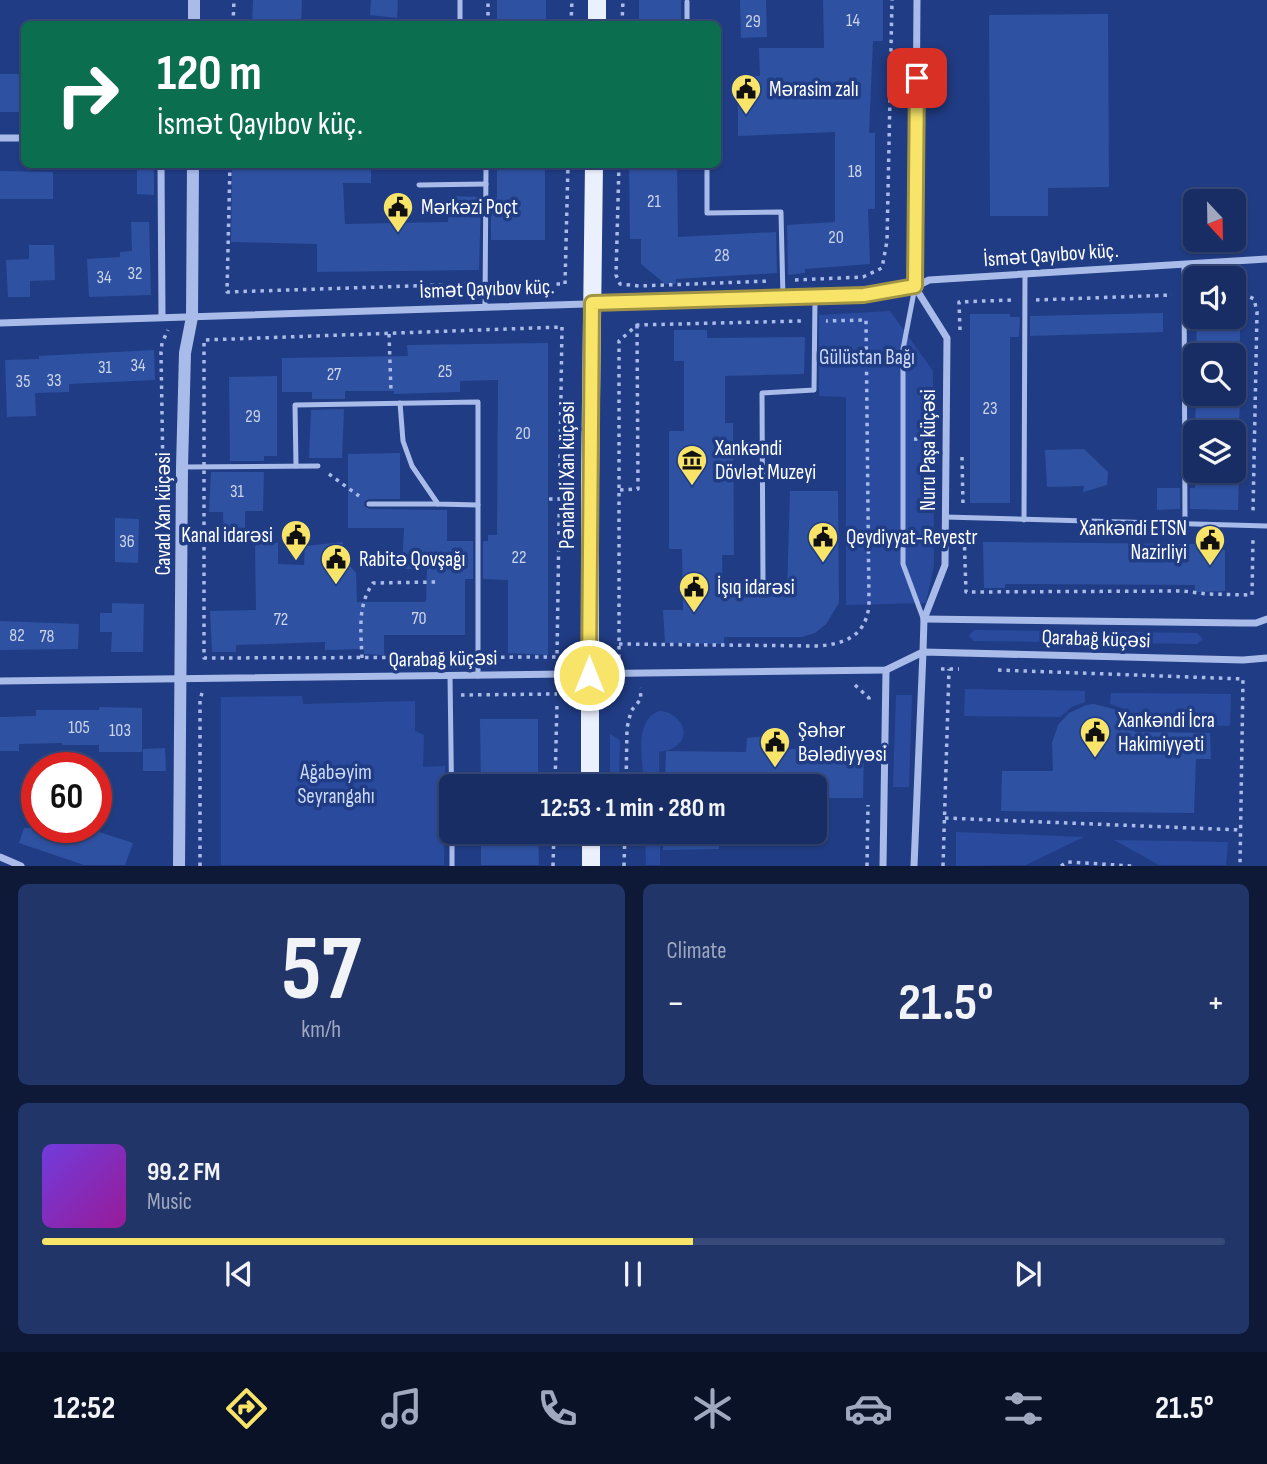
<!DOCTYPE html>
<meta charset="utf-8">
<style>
body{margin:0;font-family:"Sofia Sans Condensed",sans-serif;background:#213569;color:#f1f3f6;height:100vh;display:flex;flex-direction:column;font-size:26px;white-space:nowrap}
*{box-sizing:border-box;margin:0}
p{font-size:23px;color:#9fa8be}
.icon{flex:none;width:38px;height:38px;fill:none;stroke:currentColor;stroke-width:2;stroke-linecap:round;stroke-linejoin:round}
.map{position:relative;height:866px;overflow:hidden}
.drawer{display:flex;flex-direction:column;gap:18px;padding:18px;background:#0d1936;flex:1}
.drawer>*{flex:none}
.guide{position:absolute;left:21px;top:21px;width:700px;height:147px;border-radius:10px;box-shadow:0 2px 5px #0004,0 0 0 2px #364978;background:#0b6e4f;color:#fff;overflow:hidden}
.needle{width:46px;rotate:158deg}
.tools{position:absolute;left:1183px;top:189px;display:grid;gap:14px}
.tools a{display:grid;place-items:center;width:63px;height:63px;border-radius:10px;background:#182d63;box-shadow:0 2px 5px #0004,0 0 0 2px #364978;font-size:35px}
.speed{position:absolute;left:21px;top:752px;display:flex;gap:14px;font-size:35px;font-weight:700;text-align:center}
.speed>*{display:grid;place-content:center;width:91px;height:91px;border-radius:50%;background:#182d63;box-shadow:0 2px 5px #0004,0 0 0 2px #364978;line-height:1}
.speed .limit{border:10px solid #d22;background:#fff;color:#111}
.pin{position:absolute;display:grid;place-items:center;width:60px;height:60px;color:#fff;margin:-30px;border-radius:14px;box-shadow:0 4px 10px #0006}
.me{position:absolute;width:77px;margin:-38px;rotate:0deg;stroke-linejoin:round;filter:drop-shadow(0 0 5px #0008)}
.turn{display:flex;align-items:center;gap:24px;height:147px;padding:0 21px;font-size:32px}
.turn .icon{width:91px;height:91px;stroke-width:2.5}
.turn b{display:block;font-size:49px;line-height:60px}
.big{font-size:52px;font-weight:700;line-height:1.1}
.drawer .tile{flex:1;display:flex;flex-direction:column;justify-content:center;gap:10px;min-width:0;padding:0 24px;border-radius:10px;background:#213569}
.drawer .dial{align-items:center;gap:0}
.dial b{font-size:91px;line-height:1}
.song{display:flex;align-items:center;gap:21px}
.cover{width:84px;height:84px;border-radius:10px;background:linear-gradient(135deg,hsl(260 70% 55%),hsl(300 70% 35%))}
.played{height:7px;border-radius:4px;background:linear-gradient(90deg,#f7e468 55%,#364978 55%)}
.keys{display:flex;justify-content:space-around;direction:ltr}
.heat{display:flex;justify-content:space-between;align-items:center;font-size:38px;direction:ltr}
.drawer .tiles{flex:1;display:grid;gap:18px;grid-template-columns:1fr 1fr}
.tile:last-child{grid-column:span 2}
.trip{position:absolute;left:439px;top:774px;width:388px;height:70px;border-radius:10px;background:#182d63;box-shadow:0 2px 5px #0004,0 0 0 2px #364978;font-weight:700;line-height:70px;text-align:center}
.dock{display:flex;height:112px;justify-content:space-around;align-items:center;background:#0a1228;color:#9fa8be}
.dock .icon{width:49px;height:49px}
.dock .current{color:#f7e468}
.dock b{font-size:32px;color:#f1f3f6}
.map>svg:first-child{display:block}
.green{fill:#2a4b9d}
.building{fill:#2f51a2}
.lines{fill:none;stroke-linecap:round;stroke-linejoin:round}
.path{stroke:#a8bbe9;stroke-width:3.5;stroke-dasharray:3.5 5;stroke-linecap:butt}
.service{stroke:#a8bbe9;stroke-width:5}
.minor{stroke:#a8bbe9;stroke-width:7}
.tertiary{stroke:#a8bbe9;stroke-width:12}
.primary{stroke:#ebf0fe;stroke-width:18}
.route-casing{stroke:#a19444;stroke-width:18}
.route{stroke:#f7e468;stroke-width:12}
.labels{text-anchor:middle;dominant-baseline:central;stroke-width:7;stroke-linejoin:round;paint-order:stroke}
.number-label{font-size:18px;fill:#cbd4e8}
.poi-label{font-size:21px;fill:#fff;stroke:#203c84;text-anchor:start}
.street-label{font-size:21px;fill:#fff;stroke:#203c84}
.park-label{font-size:21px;fill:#ccd9f7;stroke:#203c84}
</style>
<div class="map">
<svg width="1267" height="866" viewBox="0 0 1267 866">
<rect width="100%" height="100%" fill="#203c84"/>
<g class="green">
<path d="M890 311 933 371 934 565 926 603 846 605V397L819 396V315Z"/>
<path d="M974 630 1197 633 1203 639 1197 644 974 641 969 636Z"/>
<path d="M965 689 1085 691V702L1072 707 1060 717 964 716Z"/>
<path d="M1111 693 1231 694 1230 726 1136 723 1124 709 1110 704Z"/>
<path d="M896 695H912L909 787H893Z"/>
<path d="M302 696 303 704 415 701V731L424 735 423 767 445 766 444 865H221V697Z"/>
<path d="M659 711C677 711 694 733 676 746 671 750 664 751 659 752V786H644C643 762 633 721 659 711Z"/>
<path d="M610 734 620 740 619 786H610Z"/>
<path d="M645 831H660V865H646Z"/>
<path d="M956 832 1084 837 1026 865 956 866Z"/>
<path d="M1114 840 1228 842 1226 865H1159Z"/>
</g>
<g class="building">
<path d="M253 0H302L301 24H252Z"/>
<path d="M371 0H398L397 18 370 15Z"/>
<rect x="497" y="0" width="49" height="24"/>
<rect x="639" y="0" width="42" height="24"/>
<path d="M740 0H766L767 37 741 38Z"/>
<path d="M823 0H883V41H873L869 133H875V209H868L870 264 805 269V273L788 275 787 225 835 222V132L738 136V76H760L759 48H824Z"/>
<path d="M1108 14 1109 187 1048 188V216H990L989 15Z"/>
<rect x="0" y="74" width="24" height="38"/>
<path d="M137 164H151L154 172V195L137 194Z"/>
<path d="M232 164H371V183H343L345 224 448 222 449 196 481 197 479 270 317 272V244L231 242Z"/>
<path d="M497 164H545V240H491V198H497Z"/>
<path d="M629 164H677L678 237 776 232 777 273 676 279V284H665L641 264V239H630Z"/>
<path d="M0 171 53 172V199H0Z"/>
<path d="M131 222H149L151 295 89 297 87 259 120 257V252L132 251Z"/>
<path d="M29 245H54L55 280 30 281V297H8L6 260 29 259Z"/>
<path d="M1163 313V332L1030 336V316Z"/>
<path d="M970 314H1010V317H1020L1019 337H1010V503H970Z"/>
<path d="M1197 317H1240V355H1196Z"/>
<path d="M674 330H707V338L805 337 804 374 725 376V423H733L734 555H722L723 595 787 593 790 491H838L839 603 826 624 815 633 802 637H724V644L665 643 663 610H683L682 549H669V431H684V361H674Z"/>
<path d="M548 343V655L508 653V580L483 579V541H488V535H497L498 380 460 381V392L394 394V391H345V399H312V392H282V358L408 356 407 345Z"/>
<path d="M154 350 155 380 69 384V392L35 393 36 416 7 417 5 360 39 359V356Z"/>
<path d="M277 376V456H264V461H230L229 377Z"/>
<path d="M1196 394H1240L1239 432H1195Z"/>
<path d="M344 409 342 458H309L311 410Z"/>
<path d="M1084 449 1108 472 1107 485 1083 492 1084 486 1047 487 1045 450Z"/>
<path d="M400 453V499H368L364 502V506L369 509 447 510V541H473V579H465V635H384V655L364 654V649L325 650V642L236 645V652H212L210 611 256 610 255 543H278V564L304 565 305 546 343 542V558L356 573 357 602H426L427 569H402L404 528H348V454Z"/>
<path d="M1195 471H1239L1238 510 1190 509V488H1195Z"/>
<path d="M211 472H264L263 511H245V544L224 545 223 512H209Z"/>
<path d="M1157 488H1180V509L1157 510Z"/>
<path d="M115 518 139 519 138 563 115 562Z"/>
<path d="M983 542 1196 544V549L1225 550V591L1195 592V585L1005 584V588H984Z"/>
<path d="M112 603 144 604 143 652H111L112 632H100V613H112Z"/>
<path d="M0 621 79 624 78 649 0 650Z"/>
<path d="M1094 704 1114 709 1129 722 1135 732 1210 733 1211 759H1196L1194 813 1001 811 1002 771H1053L1052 743 1058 725 1069 713 1086 705Z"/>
<path d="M99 707 142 708V752H99V745H62V743L19 744V751H0V717L36 716V710H99Z"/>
<path d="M480 719H538V786H481Z"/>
<path d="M767 736 787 738 786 749 864 750 863 798H816V786H665L666 751 746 752 747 738Z"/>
<path d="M165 748 166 771H143V749Z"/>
<path d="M24 828H87L133 843 125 865H84L19 843Z"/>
<path d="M481 831H538L539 865H481Z"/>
<path d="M664 831H719V849L663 850Z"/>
</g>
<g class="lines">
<g class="path">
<path d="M233 24 234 0"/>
<path d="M488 24V0"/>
<path d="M571 24 572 0"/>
<path d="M622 24 623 0"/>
<path d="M230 164 227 292 472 284"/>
<path d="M619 164 616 275 620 284 639 286 770 281"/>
<path d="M795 280 863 277 882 268 887 241 892 0"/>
<path d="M497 284H565L568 164"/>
<path d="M1234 293 1244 294 1254 299 1257 312 1253 512"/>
<path d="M1036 300 1172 295"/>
<path d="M562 327 557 657 204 658V340Z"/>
<path d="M960 330 959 302 1011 300"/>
<path d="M389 334 391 391"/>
<path d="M914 439 934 440"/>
<path d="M962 457 963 505"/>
<path d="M163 474 161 352 162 343 168 330"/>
<path d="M329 474 359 496"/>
<path d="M620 490 638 489 637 325"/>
<path d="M549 499H560"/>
<path d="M964 530 966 592 1183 591 1207 594 1252 595 1253 538"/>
<path d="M619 644 818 646C845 644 866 636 869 605L866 320 826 321"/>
<path d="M362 658C361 631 357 606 373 583L437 582"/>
<path d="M619 658V341L637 325 801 321"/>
<path d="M941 669H959"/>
<path d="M998 670 1243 679 1240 866"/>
<path d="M855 685 869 698V702"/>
<path d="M461 695 557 694"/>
<path d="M555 786 557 702"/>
<path d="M626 786 627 728 631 711 641 699 640 688"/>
<path d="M945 818 1241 830"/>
<path d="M200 866V700L202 693"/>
<path d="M553 866 554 831"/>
<path d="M624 866 625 831"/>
<path d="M867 866 868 805"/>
<path d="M943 866 949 669"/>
<path d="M1061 866 1067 862 1133 866"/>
</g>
<g class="service">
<path d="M687 2V24"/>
<path d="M460 24V0"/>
<path d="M707 164V213L781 212 783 298"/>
<path d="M419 185 486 184"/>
<path d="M1184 264 1185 524"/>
<path d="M915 287 903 349V564L923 618"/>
<path d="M485 307 486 168"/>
<path d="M400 403 403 441 412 466 438 504 478 505"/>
<path d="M296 466 295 405 478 402V676"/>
<path d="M182 467 318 466"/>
<path d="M369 504H438"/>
<path d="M945 517 1267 526"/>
<path d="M1024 520 1025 274"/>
<path d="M763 583 762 393 814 390 815 297"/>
<path d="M450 676 452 822"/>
<path d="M452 831V866"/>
</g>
<g class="minor">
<path d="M0 138H24"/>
<path d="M161 164 162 317"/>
<path d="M0 323 864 295 915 287 929 280 1267 259"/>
<path d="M924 619 1243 623H1256L1267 619"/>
<path d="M0 681 886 670 923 652 924 619 945 565 947 338 915 287 917 0"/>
<path d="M0 857 21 866"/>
<path d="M883 866 886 670"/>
<path d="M914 866 923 652 1243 660 1267 658"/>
</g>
<g class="tertiary">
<path d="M194 24V0"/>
<path d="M179 866 182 467 185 353 192 317 193 164"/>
</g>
<g class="primary">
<path d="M597 24V0"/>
<path d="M590 786V479L594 164"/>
<path d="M591 831V866"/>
</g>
</g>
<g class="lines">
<g class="route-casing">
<path id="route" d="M589 675 592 303 864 295 915 286 917 78"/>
</g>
<use href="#route" class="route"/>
</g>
<defs>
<g id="civic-pin" transform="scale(1.575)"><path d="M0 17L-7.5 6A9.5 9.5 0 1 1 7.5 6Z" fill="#f7e468" stroke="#203c84"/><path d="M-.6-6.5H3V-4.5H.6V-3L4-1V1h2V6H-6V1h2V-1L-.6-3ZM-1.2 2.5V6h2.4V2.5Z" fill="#111"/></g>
<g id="museum-pin" transform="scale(1.575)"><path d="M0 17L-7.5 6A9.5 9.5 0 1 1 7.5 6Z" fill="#f7e468" stroke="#203c84"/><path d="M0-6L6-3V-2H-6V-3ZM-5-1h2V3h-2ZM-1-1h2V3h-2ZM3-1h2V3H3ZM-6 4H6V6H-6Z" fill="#111"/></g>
</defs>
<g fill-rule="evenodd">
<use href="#civic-pin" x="746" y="89"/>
<use href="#civic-pin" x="398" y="207"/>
<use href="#museum-pin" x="692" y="460"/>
<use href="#civic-pin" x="296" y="535"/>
<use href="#civic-pin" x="823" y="537"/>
<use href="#civic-pin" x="1210" y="540"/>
<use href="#civic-pin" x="336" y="559"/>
<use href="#civic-pin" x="694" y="587"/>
<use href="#civic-pin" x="1095" y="732"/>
<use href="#civic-pin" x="775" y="742"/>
</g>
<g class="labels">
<g class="number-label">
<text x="853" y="20">14</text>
<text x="753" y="21">29</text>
<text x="855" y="171">18</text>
<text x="654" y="201">21</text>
<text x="836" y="237">20</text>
<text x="722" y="255">28</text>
<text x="135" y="273">32</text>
<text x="104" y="277">34</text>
<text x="138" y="365">34</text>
<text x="105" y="367">31</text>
<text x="445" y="371">25</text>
<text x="334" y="374">27</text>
<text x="54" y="380">33</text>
<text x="23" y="381">35</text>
<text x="990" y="408">23</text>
<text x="253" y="416">29</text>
<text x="523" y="433">20</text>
<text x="237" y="491">31</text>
<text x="127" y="541">36</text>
<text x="519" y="557">22</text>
<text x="419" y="618">70</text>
<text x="281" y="619">72</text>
<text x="17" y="635">82</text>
<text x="47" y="636">78</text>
<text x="79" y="727">105</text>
<text x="120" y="730">103</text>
</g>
<g class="poi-label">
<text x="769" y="89">Mərasim zalı</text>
<text x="421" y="207">Mərkəzi Poçt</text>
<text x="715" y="448">Xankəndi<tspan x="715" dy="24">Dövlət Muzeyi</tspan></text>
<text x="1187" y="528" text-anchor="end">Xankəndi ETSN<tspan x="1187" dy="24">Nazirliyi</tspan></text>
<text x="273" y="535" text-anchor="end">Kanal idarəsi</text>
<text x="846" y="537">Qeydiyyat-Reyestr</text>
<text x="359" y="559">Rabitə Qovşağı</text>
<text x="717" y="587">İşıq idarəsi</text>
<text x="1118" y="720">Xankəndi İcra<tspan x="1118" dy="24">Hakimiyyəti</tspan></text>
<text x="798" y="730">Şəhər<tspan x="798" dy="24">Bələdiyyəsi</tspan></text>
</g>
<g class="street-label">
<text transform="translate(1051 255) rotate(-4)">İsmət Qayıbov küç.</text>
<text transform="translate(487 289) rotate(-2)">İsmət Qayıbov küç.</text>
<text transform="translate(928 450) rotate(-90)">Nuru Paşa küçəsi</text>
<text transform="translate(567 475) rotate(-90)">Pənahəli Xan küçəsi</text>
<text transform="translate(163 514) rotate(-90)">Cavad Xan küçəsi</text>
<text transform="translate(1096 639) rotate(2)">Qarabağ küçəsi</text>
<text transform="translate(443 659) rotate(-1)">Qarabağ küçəsi</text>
</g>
<g class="park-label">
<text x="867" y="357">Gülüstan Bağı</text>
<text x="336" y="772">Ağabəyim<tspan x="336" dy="24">Seyrangahı</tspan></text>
</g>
</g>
</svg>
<div class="tools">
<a><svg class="needle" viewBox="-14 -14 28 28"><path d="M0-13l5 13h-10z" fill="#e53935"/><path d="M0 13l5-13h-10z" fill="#9fa8be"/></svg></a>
<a><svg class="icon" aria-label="sound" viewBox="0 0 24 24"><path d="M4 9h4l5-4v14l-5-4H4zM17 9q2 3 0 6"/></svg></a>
<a><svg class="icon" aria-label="search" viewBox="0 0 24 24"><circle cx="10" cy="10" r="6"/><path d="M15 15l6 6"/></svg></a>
<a><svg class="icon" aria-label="layers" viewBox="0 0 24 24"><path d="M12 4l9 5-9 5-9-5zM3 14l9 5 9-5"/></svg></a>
</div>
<div class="speed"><div class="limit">60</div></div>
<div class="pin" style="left:917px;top:78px;background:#d93025"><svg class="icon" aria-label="arrive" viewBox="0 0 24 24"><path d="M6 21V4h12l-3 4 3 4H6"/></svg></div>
<svg class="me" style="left:589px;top:675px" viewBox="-20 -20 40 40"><circle r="17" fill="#f7e468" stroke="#fff" stroke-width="3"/><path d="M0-11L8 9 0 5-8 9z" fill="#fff"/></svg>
<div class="trip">12:53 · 1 min · 280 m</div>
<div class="guide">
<div class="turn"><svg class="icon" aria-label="right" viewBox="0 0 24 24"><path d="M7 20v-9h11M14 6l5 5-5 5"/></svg><div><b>120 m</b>İsmət Qayıbov küç.</div></div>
</div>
</div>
<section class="drawer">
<div class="tiles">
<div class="tile dial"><b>57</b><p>km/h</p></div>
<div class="tile"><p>Climate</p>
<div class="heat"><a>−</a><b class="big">21.5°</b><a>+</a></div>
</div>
<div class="tile">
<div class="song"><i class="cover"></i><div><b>99.2 FM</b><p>Music</p></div></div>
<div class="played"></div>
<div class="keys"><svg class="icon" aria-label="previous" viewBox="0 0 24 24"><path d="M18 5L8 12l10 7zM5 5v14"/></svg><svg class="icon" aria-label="pause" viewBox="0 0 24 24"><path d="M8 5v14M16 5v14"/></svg><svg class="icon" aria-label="next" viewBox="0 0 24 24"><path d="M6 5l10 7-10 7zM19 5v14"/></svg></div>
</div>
</div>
</section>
<nav class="dock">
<b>12:52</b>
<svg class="icon current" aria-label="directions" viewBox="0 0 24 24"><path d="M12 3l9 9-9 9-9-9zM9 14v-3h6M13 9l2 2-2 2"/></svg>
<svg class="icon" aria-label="music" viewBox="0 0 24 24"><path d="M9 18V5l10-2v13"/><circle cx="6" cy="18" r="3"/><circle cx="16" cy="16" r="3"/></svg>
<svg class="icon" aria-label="phone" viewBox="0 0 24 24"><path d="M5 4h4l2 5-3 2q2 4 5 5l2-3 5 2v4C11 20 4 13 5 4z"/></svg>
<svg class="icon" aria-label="climate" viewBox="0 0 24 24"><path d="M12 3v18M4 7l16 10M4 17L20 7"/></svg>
<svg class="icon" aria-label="car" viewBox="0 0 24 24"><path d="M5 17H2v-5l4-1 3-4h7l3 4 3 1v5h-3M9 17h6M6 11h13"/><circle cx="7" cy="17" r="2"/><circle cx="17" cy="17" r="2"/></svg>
<svg class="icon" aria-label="filters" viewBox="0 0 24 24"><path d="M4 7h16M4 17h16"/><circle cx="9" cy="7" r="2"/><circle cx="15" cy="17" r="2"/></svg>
<b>21.5°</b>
</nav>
